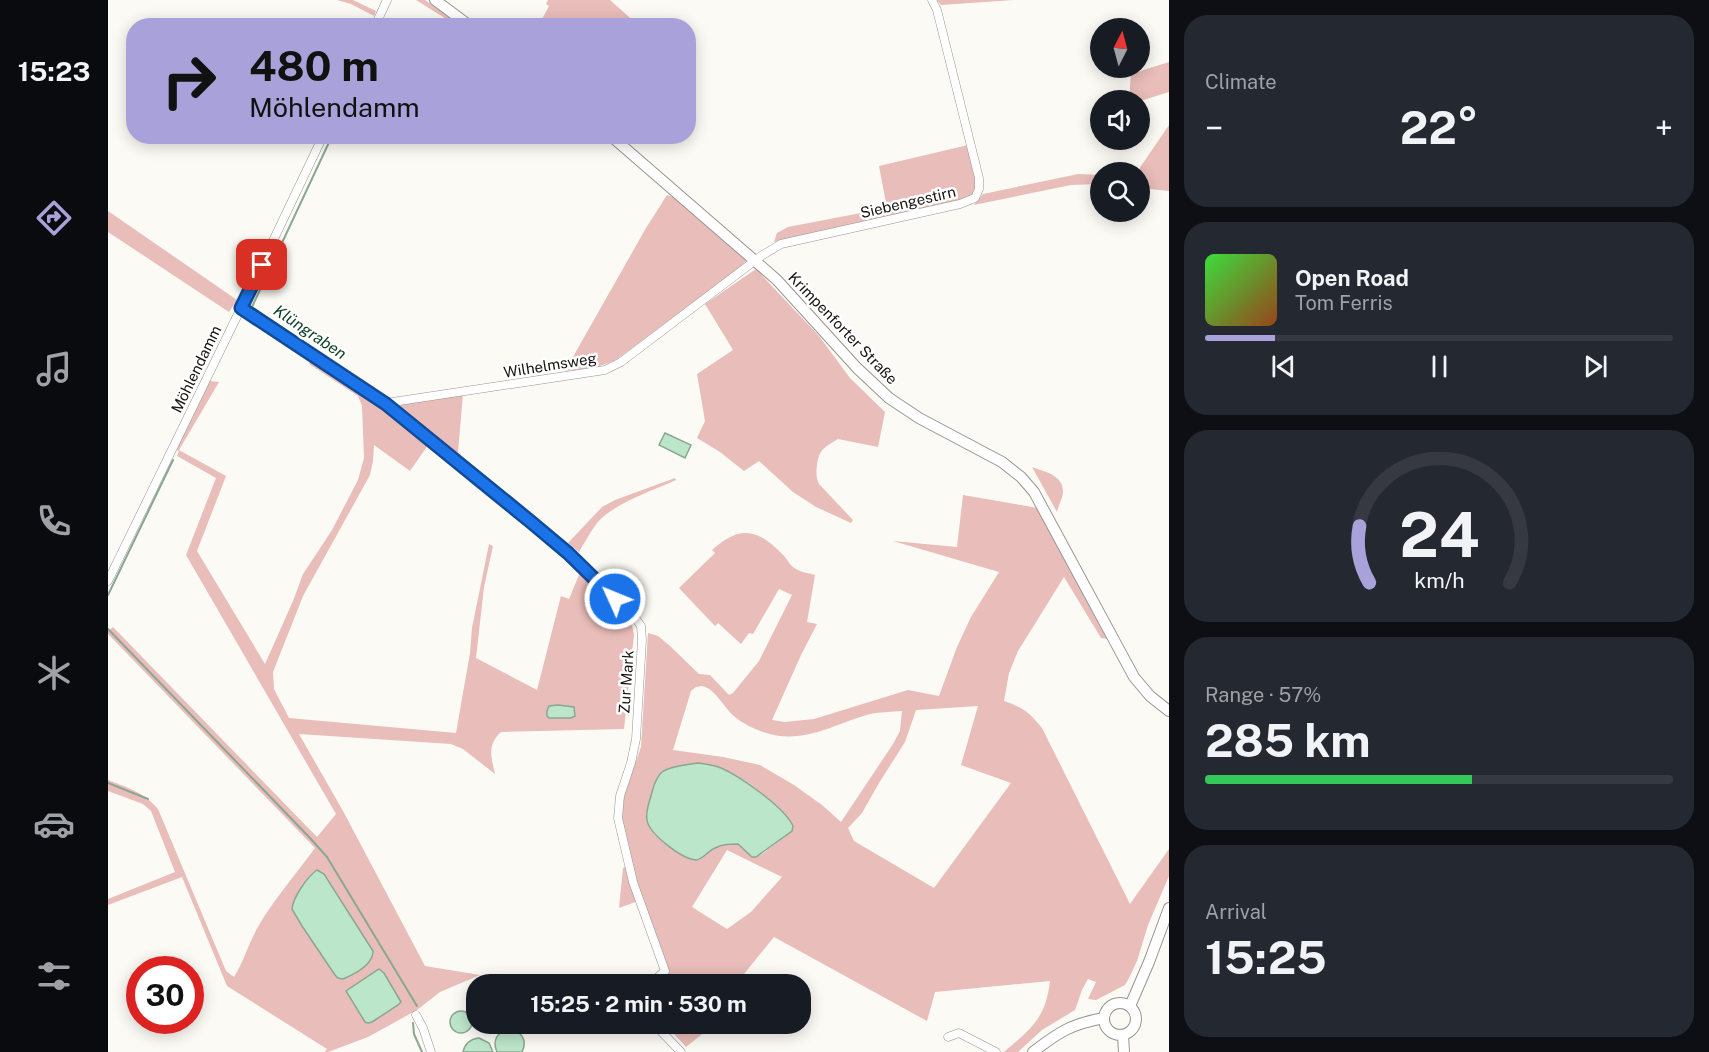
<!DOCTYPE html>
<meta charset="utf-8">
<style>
body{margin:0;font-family:"Public Sans",sans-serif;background:#242831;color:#f1f3f6;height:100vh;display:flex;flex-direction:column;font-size:22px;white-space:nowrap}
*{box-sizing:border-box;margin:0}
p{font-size:20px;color:#9ea1a6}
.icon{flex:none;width:33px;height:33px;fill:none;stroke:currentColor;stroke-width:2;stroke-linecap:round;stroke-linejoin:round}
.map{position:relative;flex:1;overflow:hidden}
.details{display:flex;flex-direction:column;gap:15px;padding:15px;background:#0d0f14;width:540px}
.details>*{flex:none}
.top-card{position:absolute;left:18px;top:18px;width:570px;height:126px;border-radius:24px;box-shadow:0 3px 15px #0003;background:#a9a2da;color:#111;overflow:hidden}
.needle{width:39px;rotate:6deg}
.controls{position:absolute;left:982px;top:18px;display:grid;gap:12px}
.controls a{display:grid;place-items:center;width:60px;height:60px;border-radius:50%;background:#171b24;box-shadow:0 3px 15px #0003;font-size:30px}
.speed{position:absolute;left:18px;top:956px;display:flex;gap:12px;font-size:30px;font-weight:700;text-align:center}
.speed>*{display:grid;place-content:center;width:78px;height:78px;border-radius:50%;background:#171b24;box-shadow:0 3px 15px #0003;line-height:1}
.speed .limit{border:9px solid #d22;background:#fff;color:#111}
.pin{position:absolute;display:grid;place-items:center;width:51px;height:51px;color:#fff;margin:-26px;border-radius:12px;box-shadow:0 3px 9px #0006}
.me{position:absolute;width:66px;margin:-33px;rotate:314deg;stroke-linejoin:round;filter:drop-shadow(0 0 4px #0008)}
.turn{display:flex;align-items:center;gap:21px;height:126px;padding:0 24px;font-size:27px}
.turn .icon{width:78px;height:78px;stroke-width:2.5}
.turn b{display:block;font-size:42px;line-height:51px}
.big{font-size:45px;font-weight:700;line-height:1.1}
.details .tile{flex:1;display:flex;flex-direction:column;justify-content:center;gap:9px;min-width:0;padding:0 21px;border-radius:24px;background:#242831}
.details .dial{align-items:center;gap:0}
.dial svg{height:156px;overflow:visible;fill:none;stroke:#363941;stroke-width:7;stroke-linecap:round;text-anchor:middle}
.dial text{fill:#f1f3f6;stroke:none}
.song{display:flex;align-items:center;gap:18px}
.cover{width:72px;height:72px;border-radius:9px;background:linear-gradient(135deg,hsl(120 70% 55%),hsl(20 70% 35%))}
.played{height:6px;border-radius:3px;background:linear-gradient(90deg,#a9a2da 15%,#363941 15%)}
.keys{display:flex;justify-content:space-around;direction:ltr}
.heat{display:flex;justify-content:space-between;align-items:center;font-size:33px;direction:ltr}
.charge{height:9px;border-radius:4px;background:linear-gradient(90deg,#34c759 57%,#363941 0)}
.trip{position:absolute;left:358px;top:974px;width:345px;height:60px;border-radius:24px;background:#171b24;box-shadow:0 3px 15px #0003;font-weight:700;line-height:60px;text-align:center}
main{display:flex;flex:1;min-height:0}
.menu{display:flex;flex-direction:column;width:108px;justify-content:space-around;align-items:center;background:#090b0e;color:#9ea1a6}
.menu .icon{width:42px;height:42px}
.menu .current{color:#a9a2da}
.menu b{font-size:27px;color:#f1f3f6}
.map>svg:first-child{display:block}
.green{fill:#e9bdb9;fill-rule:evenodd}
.water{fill:#bce6ca;stroke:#8aa793;stroke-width:1.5}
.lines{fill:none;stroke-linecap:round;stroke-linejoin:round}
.stream{stroke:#8aa793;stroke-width:2}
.street-casing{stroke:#969590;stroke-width:9}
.secondary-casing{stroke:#969590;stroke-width:12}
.street{stroke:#fff;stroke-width:8}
.secondary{stroke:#fff;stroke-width:10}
.route-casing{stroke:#114b97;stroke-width:15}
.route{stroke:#1a73e8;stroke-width:10}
.labels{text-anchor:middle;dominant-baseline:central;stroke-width:5;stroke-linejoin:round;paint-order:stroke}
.street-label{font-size:15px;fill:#161513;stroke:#fff}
.water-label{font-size:16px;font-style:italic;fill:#0c3f25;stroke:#fff}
</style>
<main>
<nav class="menu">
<b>15:23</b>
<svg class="icon current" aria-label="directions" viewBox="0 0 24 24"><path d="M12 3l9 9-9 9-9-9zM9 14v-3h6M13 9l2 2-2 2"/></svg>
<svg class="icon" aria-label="music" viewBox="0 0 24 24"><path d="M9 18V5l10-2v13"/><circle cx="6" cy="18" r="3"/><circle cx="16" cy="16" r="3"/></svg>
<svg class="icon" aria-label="phone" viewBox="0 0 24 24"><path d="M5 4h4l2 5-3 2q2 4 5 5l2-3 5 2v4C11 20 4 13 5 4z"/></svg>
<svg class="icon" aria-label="climate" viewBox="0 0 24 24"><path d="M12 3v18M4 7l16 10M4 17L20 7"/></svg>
<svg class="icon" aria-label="car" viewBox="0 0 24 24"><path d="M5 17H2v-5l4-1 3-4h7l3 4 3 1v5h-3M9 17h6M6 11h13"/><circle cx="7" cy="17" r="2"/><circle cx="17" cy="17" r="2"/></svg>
<svg class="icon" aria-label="filters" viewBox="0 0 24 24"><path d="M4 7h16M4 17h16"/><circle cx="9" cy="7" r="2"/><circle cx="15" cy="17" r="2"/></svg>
</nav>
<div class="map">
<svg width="1061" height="1052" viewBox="0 0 1061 1052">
<rect width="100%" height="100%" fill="#fcfaf4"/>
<g class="green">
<path d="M229 0H245L268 11 266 16 243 4Z"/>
<path d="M308 0H317L352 25H348Z"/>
<path d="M440 0H502L530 25H431L441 6 438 4Z"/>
<path d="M829 0H906L833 5Z"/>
<path d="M1061 62V92L1032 101 1021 100 1023 74Z"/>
<path d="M1061 125V191L1032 188V172H1029Z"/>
<path d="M860 145C864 161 872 180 865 196L858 200 666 242 669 233 680 227 779 208 771 166Z"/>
<path d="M970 174 993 175V184L963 185 866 205 875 194Z"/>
<path d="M559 195 568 198 635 256 638 261 632 267 512 357C495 368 477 369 457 371L538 228Z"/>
<path d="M0 211 129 300 121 312 0 232Z"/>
<path d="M648 269 711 336 742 378 777 412 770 447 730 439C717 447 711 449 709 465 708 472 708 478 711 484L745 520 743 523 708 507 685 492 651 461 636 471 612 452 589 438 597 421 589 374 625 350 597 304Z"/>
<path d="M204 359 254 392 320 445 302 471 266 445 265 461 262 475 195 596 165 672 166 689 181 718 348 733 362 653 364 628 381 544 385 546 376 587 368 658 429 690 453 596 461 599 473 570 519 614 517 618 524 625 526 635 516 729 393 732C379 745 383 757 387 774L355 749 343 744 191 734 235 811 317 966 372 975 332 992 309 1010 260 1037 220 1052H217L219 1049 119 986 74 877 0 905V899L67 872 43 811 35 804 0 791V780C20 788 36 792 50 809L118 971 126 977C136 961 141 942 151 925 167 898 188 874 207 848L0 634V631L5 627 209 837 228 814 78 555 108 478 69 456 71 451 66 449 102 381 111 382 71 450 118 476 89 551 157 664 185 601 195 574 224 530 250 480 256 458 254 406 250 396 201 364Z"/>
<path d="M355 394 350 452 347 454 291 410 294 403Z"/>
<path d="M924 467C937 472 956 475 955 493 954 500 950 506 949 512Z"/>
<path d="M567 478 568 480C544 491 506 503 489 523 482 532 477 542 471 552L460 543 494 507 507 500Z"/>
<path d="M855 495 930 508 999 639 993 638 956 577 910 651 901 673 896 701C916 708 921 712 934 728L1022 904 1061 849V876L1040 925 1029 961 1020 980 1017 985 988 1000 980 999 988 982 980 979 974 990 967 1010 934 1030 910 1052H896C923 1029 938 1018 942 981L827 992 819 1021 666 937 628 984H549L559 972 527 881 513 827 514 801 533 747 540 633 550 636 562 646 591 674 602 675 621 695 625 693 651 661 684 595 671 589 645 634 641 633 633 644 610 623 607 626 571 588 607 553 604 550C633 524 650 529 676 556 679 559 681 564 685 567 691 572 700 573 707 575L699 622 709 624 693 655 664 720 677 722 706 719 800 690 831 696 849 647 863 617 891 572 785 541 849 547ZM594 686C608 689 615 707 627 717 634 723 646 729 655 732 695 746 725 724 762 714 772 712 783 712 794 711L792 731 785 744 733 822 714 805 686 785 652 765 615 757 565 750 583 691 588 687ZM870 706 853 765 903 783 826 888 746 841 740 828 754 813 771 783 797 742 808 710ZM590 763C615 766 640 779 657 797 667 808 675 820 684 831L653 855 644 857 630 844C615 844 602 848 591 860L575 854 557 843 546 834 538 814 550 775ZM619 850 674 877 643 912 619 929 584 907Z"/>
<path d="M518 866 530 901 511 908 515 868Z"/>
<path d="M556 1023H608L578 1047Z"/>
</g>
<g class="water">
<path d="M557 433 583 445 577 458 551 445Z"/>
<path d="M450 705 466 707 467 716 463 718H441L439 716V711L441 706Z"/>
<path d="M590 763C598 764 606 765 613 768 632 776 677 808 685 826L684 831 648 857H644L630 844C622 844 615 844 607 848 601 850 594 860 588 860 574 859 541 834 539 820 537 811 542 801 544 792 546 785 548 777 554 772 564 765 579 765 590 763Z"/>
<path d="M209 870 216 874 265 951C265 965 247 974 235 979L230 978 227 975 194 926 184 909C185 897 200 876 209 870Z"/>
<path d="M271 969 276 973 293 1002 290 1005 264 1022 260 1023 257 1022 238 991Z"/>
<circle cx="353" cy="1022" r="11"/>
<path d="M400 1029C413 1030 420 1040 414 1052H389C384 1041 389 1032 400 1029Z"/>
<path d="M371 1038 381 1043 385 1052H355C357 1043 362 1039 371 1038Z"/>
</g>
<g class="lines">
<g class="stream">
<path d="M276 26 278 20"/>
<path d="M224 136 144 307 253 381"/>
<path d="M0 595 65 460"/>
<path d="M0 629 202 838 219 857 309 1006"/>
<path d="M0 783 40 799"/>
<path d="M305 1023 306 1034 314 1052"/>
</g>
<g class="street-casing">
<g id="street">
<path d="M267 26 279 0"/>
<path d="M133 308 278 403 423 522 460 553 528 619 533 626 534 640 528 739 523 763 512 796 510 818 525 882 557 971 542 984"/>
<path d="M278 403 497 370 513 362 653 256 673 244 852 204 867 198 871 189V178L829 10 824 0"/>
<path d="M0 581 133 308 215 136"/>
<path d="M308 1015 315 1028 323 1052"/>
<path d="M545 1023 573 1052"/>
<path d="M840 1037 851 1033 888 1052"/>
</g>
</g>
<g class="secondary-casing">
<g id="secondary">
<path d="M327 0 362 26"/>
<path d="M503 136 669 280 749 368 781 398 811 418 894 462 913 477 926 492 1026 677 1042 696 1061 711"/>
<circle cx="1012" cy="1019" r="16"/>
<path d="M1022 1006 1041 962 1061 908"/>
<path d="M1015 1035 1016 1052"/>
<path d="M925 1052C951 1032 963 1024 996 1018"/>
</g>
</g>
<use href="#street" class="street"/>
<use href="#secondary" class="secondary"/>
</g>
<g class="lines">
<g class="route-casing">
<path id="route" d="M154 265 133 308 278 404 423 522 460 553 507 599"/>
</g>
<use href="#route" class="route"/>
</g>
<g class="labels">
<g class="street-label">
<text transform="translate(800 202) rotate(-13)">Siebengestirn</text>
<text transform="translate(735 328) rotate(46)">Krimpenforter Straße</text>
<text transform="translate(442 365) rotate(-9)">Wilhelmsweg</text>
<text transform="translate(88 369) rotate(-64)">Möhlendamm</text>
<text transform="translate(518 682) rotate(-86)">Zur Mark</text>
</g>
<g class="water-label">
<text transform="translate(202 332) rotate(34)">Klüngraben</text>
</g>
</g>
</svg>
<div class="controls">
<a><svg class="needle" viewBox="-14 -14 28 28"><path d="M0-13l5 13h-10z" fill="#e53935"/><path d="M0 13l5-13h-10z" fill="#9ea1a6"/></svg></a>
<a><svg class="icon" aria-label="sound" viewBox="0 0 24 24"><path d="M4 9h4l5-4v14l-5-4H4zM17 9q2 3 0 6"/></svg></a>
<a><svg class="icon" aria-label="search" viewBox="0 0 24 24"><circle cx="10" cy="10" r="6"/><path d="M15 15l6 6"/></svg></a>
</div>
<div class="speed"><div class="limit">30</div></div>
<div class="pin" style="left:154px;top:265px;background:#d93025"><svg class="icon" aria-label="arrive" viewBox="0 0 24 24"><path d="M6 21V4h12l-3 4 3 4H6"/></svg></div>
<svg class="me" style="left:507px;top:599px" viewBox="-20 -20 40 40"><circle r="17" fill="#1a73e8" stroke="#fff" stroke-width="3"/><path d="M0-11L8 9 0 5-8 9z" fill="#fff"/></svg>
<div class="trip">15:25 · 2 min · 530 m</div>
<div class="top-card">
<div class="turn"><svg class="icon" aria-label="right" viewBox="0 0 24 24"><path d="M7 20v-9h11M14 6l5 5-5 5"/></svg><div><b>480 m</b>Möhlendamm</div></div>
</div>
</div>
<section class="details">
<div class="tile"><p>Climate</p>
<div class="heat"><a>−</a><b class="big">22°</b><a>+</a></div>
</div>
<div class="tile">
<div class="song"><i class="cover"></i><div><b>Open Road</b><p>Tom Ferris</p></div></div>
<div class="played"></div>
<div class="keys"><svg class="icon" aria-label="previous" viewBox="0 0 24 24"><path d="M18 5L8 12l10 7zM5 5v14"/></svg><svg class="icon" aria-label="pause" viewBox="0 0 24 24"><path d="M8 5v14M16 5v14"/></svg><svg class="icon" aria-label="next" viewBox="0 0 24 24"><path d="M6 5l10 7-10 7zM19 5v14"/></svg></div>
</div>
<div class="tile dial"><svg viewBox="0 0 100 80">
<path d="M14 69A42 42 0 1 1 86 69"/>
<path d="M14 69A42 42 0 0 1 9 40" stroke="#a9a2da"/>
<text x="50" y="56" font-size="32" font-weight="700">24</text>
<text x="50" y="72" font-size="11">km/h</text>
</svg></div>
<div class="tile"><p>Range · 57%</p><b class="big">285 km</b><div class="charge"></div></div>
<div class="tile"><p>Arrival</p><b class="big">15:25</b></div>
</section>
</main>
